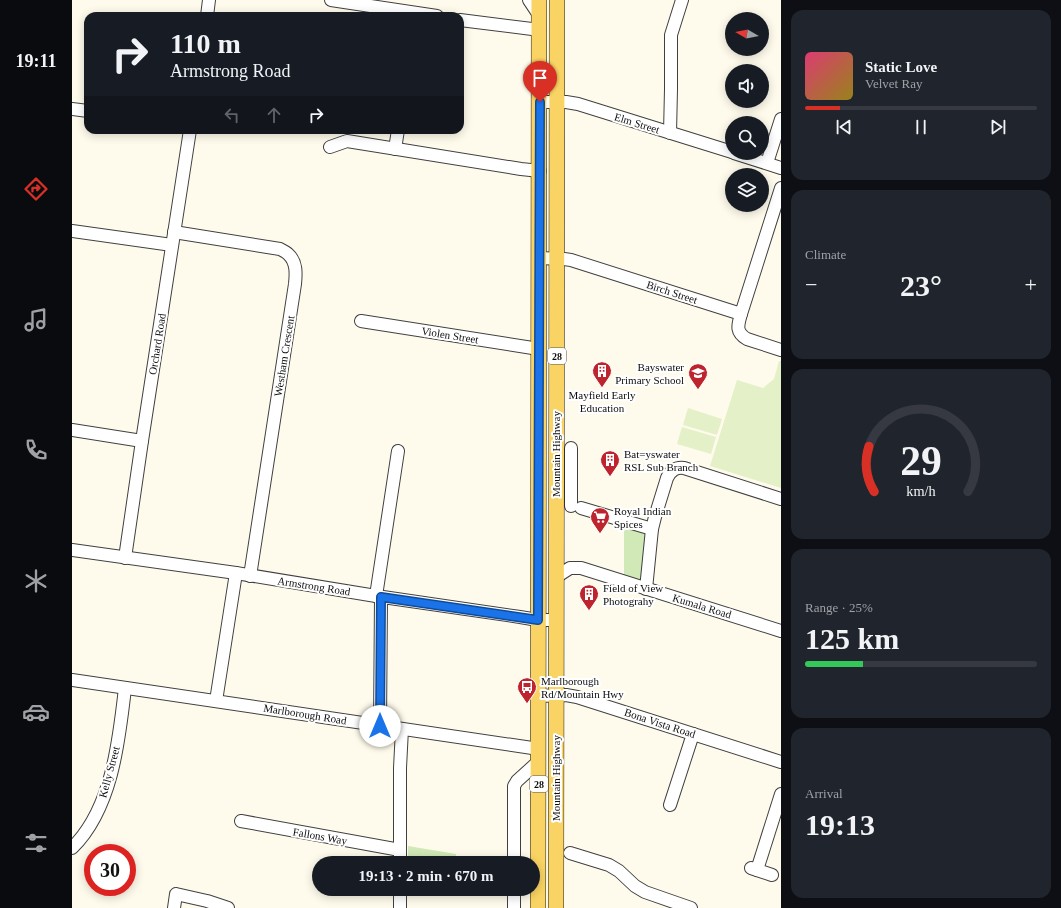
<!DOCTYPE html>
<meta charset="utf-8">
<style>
body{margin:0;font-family:Georgia,serif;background:#20242c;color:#f1f3f6;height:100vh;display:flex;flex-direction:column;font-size:15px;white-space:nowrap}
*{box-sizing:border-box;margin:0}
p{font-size:13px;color:#9ea1a6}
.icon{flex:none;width:22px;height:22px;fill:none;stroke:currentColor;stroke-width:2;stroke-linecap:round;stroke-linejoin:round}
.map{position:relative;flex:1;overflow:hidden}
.sheet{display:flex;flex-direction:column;gap:10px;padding:10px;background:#0d0f14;width:280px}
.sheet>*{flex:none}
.guide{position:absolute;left:12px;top:12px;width:380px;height:122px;border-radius:12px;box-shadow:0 2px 10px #0003;background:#171b24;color:#f1f3f6;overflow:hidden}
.needle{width:26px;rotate:279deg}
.fabs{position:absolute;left:653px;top:12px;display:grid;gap:8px}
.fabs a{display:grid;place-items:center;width:44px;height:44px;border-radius:50%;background:#171b24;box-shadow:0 2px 10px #0003;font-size:20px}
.speed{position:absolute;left:12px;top:844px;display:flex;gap:8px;font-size:20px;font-weight:700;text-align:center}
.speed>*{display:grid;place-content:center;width:52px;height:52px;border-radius:50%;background:#171b24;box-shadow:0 2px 10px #0003;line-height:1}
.speed .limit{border:6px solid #d22;background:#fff;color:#111}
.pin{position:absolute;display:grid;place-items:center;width:34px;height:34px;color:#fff;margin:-41px -17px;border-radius:50% 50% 50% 0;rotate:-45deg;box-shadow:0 0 4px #0007}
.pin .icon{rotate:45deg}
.me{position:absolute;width:44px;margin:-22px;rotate:0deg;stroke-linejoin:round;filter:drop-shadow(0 0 3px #0008)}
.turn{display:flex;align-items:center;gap:14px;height:84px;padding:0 20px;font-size:18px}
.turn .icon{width:52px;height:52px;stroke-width:2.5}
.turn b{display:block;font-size:28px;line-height:34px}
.lanes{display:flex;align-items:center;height:38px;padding:0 20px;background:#0003;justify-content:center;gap:20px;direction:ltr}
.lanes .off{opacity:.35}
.big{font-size:30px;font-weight:600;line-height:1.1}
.sheet .widget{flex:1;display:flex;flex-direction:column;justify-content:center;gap:6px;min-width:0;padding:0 14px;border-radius:12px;background:#20242c}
.sheet .dial{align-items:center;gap:0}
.dial svg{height:104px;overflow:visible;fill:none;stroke:#363941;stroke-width:7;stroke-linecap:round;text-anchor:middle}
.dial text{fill:#f1f3f6;stroke:none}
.song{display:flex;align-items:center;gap:12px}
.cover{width:48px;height:48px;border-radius:6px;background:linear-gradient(135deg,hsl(340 70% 55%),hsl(50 70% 35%))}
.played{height:4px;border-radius:2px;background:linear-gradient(90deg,#d93025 15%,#363941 15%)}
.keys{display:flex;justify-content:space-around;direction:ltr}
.heat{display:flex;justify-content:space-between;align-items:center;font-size:22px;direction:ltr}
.charge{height:6px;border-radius:3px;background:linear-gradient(90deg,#34c759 25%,#363941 0)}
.trip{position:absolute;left:240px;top:856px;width:228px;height:40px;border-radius:20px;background:#171b24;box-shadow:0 2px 10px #0003;font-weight:600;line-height:40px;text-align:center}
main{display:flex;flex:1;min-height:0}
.menu{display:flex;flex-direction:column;width:72px;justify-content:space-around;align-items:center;background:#090b0e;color:#9ea1a6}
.menu .icon{width:28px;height:28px}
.menu .selected{color:#d93025}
.menu b{font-size:18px;color:#f1f3f6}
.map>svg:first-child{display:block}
.green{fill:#d1e9b6}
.pitch{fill:#e3f0c8}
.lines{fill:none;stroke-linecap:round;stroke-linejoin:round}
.minor-casing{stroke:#404040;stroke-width:14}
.major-casing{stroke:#1e1e1e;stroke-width:16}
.minor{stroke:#fff;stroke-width:12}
.major{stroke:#f9d363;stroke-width:15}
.route-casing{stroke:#114b97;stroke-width:10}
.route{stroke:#1a73e8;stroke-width:7}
.labels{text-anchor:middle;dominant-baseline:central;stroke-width:4;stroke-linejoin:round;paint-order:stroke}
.shield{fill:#fff;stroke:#565656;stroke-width:1}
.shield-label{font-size:10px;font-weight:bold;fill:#0d0d0d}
.street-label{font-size:11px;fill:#0d0d0d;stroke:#fff}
.poi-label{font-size:11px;fill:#0d0d0d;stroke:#fff;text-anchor:start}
</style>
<main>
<nav class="menu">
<b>19:11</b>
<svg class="icon selected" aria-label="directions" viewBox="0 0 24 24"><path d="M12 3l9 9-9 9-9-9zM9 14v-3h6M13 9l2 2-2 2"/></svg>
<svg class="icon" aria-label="music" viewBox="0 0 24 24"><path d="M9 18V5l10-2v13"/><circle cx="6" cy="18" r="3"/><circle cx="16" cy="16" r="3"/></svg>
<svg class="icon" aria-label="phone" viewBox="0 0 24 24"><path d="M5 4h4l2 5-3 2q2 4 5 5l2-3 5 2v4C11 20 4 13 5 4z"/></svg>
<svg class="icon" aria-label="climate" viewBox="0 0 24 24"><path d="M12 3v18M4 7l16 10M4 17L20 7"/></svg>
<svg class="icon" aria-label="car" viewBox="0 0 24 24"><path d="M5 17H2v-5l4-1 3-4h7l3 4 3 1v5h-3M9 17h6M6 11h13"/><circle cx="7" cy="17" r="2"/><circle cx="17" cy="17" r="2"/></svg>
<svg class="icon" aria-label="filters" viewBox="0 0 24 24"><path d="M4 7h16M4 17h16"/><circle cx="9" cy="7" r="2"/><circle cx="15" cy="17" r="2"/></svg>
</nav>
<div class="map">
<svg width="709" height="908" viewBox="0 0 709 908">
<rect width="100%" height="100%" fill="#fffbec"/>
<g class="green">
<path d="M552 521 580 529 575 581 552 582Z"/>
<path d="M336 846 384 854V863H336Z"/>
<path d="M340 889H384V896Z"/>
</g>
<g class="pitch">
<path d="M707 361H709V488L638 466 665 380 691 388 702 379Z"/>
<path d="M616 408 650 419 645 435 611 425Z"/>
<path d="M610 427 644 437 639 454 605 444Z"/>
</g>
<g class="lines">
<g class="minor-casing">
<g id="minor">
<path d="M259 0 365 16"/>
<path d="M457 0 467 15"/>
<path d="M135 16 137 0"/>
<path d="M388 20 468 30"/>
<path d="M468 102H494L506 104 660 152"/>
<path d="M0 109 16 111"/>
<path d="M598 133 599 89V35L610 0"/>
<path d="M258 147 275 141 449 169 468 171"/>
<path d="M323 149 326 130"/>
<path d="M662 153 709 168"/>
<path d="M695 163 709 119"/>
<path d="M0 231 100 245"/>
<path d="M102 232 208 249C210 250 214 252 216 254 225 262 224 274 223 284L178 576"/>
<path d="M467 258 492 259 499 260 669 314C666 325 663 332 675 339L709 350"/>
<path d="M669 314 709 188"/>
<path d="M289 321 467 349"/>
<path d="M0 430 70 441"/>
<path d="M499 506V448"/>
<path d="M509 508 580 529"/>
<path d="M0 550 164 573 304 596 448 617 466 620H484"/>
<path d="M53 558 70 441 118 130"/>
<path d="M484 577 498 568H509L709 631"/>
<path d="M574 589 580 529 583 517 595 478C599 470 604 467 612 468L709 499"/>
<path d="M304 596 326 451"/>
<path d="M0 680 467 749"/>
<path d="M466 696 494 695 505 697 709 762"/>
<path d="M144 701 164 573"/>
<path d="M308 726 309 597"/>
<path d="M598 805 621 734"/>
<path d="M169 821 328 850"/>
<path d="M0 848C40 809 47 741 53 688"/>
<path d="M498 853 537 865 547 871 563 886 573 892 619 908"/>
<path d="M328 863V768L330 729"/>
<path d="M442 863V786L445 781 467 761"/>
<path d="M679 868 700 875"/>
<path d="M685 870 709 794"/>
<path d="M328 889V908"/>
<path d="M102 908 104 894 135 901 156 908"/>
<path d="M442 908V889"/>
</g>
</g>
<g class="major-casing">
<g id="major">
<path d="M466 908 467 0"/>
<path d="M484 908 485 0"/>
</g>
</g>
<use href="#minor" class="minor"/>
<use href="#major" class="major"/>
</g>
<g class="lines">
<g class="route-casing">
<path id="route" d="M308 726 309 597 466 620 468 102"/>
</g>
<use href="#route" class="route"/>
</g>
<defs>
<g id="building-pin" transform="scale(1)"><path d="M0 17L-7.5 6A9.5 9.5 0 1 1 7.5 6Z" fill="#bd242d" stroke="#fff"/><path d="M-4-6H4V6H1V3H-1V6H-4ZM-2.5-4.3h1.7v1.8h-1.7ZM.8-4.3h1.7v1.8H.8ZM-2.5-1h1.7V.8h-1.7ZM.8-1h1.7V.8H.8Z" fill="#fff"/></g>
<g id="school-pin" transform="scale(1)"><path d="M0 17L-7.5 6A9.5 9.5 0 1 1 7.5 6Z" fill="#bd242d" stroke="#fff"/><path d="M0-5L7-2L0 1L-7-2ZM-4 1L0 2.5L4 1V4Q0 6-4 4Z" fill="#fff"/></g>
<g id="supermarket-pin" transform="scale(1)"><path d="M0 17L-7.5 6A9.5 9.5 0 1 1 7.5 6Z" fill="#bd242d" stroke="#fff"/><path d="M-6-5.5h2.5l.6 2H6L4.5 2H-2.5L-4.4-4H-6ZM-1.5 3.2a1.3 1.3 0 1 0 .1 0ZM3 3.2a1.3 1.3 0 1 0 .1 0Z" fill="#fff"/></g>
<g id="bus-pin" transform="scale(1)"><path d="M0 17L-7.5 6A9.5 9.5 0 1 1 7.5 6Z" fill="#bd242d" stroke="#fff"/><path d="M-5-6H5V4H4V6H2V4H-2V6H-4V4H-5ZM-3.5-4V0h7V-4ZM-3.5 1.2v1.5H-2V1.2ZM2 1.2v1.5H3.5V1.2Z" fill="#fff"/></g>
</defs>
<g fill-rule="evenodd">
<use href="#building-pin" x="530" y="371"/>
<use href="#school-pin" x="626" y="373"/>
<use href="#building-pin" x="538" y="460"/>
<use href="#supermarket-pin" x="528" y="517"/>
<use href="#building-pin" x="517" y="594"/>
<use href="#bus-pin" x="455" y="687"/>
</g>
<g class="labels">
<g class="shield">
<rect x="476" y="348" width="18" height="16" rx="3"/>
<rect x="458" y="776" width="18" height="16" rx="3"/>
</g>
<g class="shield-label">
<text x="485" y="356">28</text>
<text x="467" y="784">28</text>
</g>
<g class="street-label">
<text transform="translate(565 123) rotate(17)">Elm Street</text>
<text transform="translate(600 292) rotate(18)">Birch Street</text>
<text transform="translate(378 335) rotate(9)">Violen Street</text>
<text transform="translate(85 344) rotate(-81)">Orchard Road</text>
<text transform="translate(212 356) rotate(-81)">Westham Crescent</text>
<text transform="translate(484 454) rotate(-90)">Mountain Highway</text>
<text transform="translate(242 586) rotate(9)">Armstrong Road</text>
<text transform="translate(630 606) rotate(17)">Kumala Road</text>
<text transform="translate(233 714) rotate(9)">Marlborough Road</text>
<text transform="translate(588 723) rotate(18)">Bona Vista Road</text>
<text transform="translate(37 772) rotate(-75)">Kelly Street</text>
<text transform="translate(484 778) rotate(-90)">Mountain Highway</text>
<text transform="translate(248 836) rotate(10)">Fallons Way</text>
</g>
<g class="poi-label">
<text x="612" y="367" text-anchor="end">Bayswater<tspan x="612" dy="13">Primary School</tspan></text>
<text x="530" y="395" text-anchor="middle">Mayfield Early<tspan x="530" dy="13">Education</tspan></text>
<text x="552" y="454">Bat=yswater<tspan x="552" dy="13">RSL Sub Branch</tspan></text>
<text x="542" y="511">Royal Indian<tspan x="542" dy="13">Spices</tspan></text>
<text x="531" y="588">Field of View<tspan x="531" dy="13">Photograhy</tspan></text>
<text x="469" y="681">Marlborough<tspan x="469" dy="13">Rd/Mountain Hwy</tspan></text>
</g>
</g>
</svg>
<div class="fabs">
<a><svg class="needle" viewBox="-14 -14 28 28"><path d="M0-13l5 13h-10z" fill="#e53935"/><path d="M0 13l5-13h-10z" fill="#9ea1a6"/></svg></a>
<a><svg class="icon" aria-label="sound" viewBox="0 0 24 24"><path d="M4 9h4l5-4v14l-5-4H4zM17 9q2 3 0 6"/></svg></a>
<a><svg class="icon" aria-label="search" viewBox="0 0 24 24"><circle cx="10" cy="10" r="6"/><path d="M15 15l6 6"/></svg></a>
<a><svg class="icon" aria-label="layers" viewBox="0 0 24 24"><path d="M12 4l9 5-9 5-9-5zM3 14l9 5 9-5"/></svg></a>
</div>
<div class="speed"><div class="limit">30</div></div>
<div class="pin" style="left:468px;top:102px;background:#d93025"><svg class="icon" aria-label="arrive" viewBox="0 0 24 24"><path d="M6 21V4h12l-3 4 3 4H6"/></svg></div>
<svg class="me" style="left:308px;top:726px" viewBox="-20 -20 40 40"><circle r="19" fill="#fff"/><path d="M0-13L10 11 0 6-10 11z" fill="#1a73e8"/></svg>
<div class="trip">19:13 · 2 min · 670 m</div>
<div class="guide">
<div class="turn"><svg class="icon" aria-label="right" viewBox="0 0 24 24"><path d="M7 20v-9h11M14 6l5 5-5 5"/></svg><div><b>110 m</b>Armstrong Road</div></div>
<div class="lanes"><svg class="icon off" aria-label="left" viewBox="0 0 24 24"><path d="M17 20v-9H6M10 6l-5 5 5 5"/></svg><svg class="icon off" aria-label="ahead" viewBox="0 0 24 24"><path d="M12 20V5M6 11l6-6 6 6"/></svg><svg class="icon" aria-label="right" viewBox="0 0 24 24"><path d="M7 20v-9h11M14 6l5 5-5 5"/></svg></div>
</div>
</div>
<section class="sheet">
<div class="widget">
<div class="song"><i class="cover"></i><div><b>Static Love</b><p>Velvet Ray</p></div></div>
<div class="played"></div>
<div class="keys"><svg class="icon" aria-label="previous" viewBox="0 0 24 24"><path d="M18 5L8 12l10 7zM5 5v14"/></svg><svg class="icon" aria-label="pause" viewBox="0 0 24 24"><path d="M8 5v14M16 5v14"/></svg><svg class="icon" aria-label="next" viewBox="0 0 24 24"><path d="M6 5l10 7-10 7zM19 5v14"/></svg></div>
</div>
<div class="widget"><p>Climate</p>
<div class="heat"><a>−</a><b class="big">23°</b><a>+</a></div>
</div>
<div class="widget dial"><svg viewBox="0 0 100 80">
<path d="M14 69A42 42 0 1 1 86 69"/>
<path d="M14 69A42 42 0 0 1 10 34" stroke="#d93025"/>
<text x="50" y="56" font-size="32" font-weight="700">29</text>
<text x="50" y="72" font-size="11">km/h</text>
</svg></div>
<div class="widget"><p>Range · 25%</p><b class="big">125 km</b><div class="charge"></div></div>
<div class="widget"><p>Arrival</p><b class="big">19:13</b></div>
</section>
</main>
